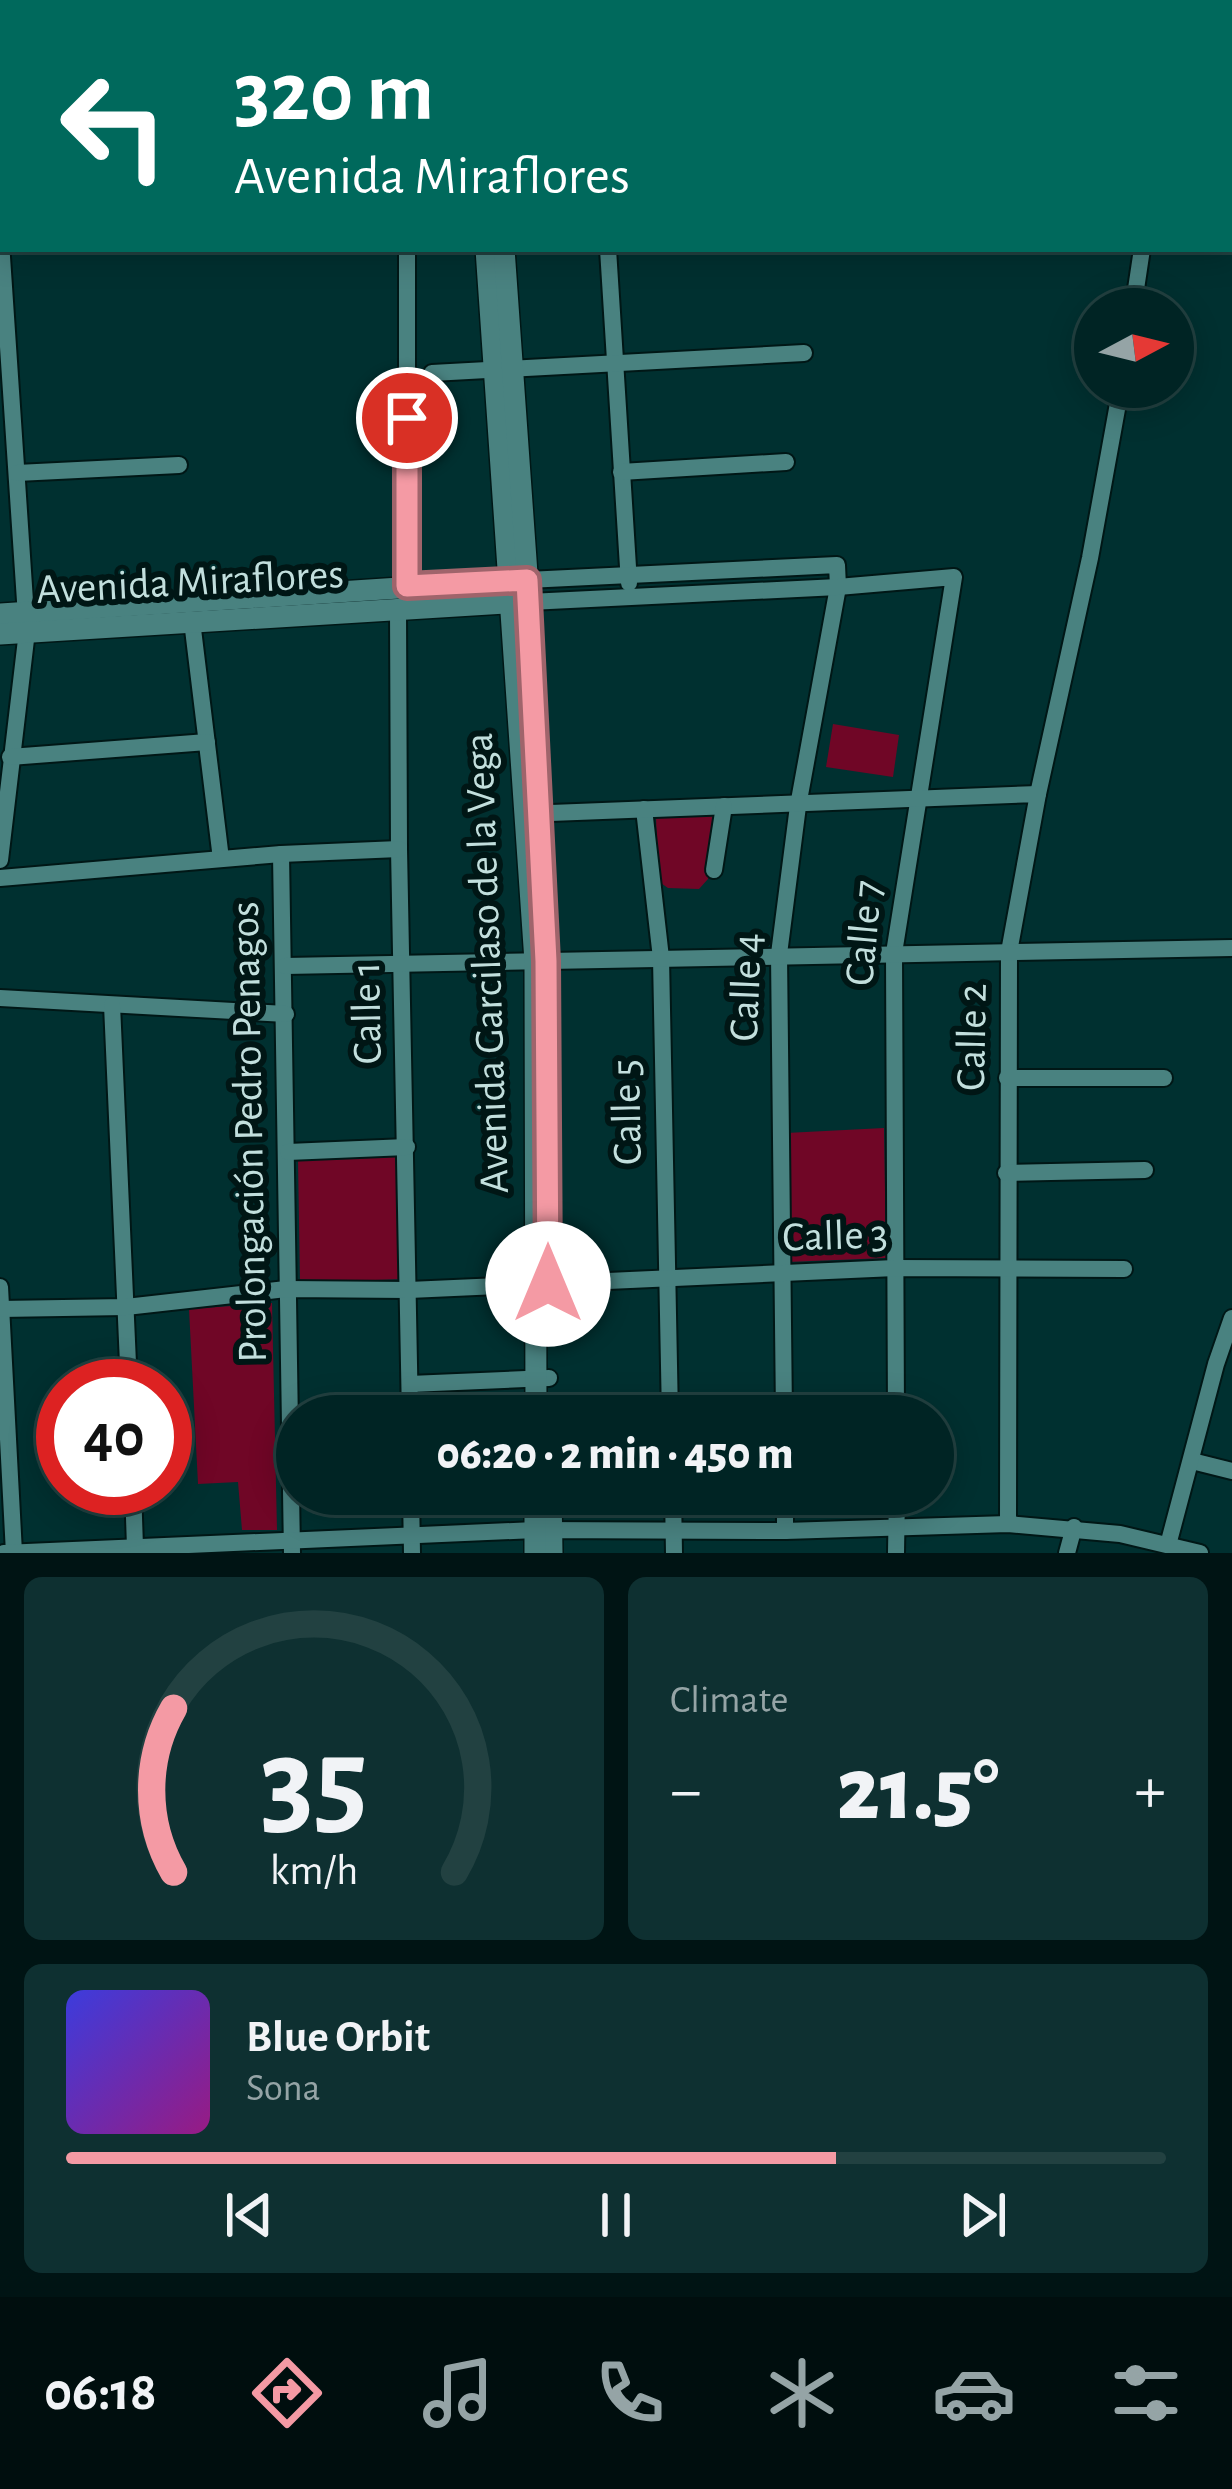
<!DOCTYPE html>
<meta charset="utf-8">
<style>
body{margin:0;font-family:"Alegreya Sans",sans-serif;background:#0e3031;color:#f1f3f6;height:100vh;display:flex;flex-direction:column;font-size:45px;white-space:nowrap}
*{box-sizing:border-box;margin:0}
p{font-size:39px;color:#95a4a6}
.icon{flex:none;width:66px;height:66px;fill:none;stroke:currentColor;stroke-width:2;stroke-linecap:round;stroke-linejoin:round}
.map{position:relative;height:1553px;overflow:hidden}
.sheet{display:flex;flex-direction:column;gap:24px;padding:24px;background:#001414;flex:1}
.sheet>*{flex:none}
.top-card{position:absolute;left:0px;top:0px;width:1233px;height:252px;box-shadow:0 6px 30px #0003,0 0 0 3px #224141;background:#00695c;color:#fff;overflow:hidden}
.needle{width:78px;rotate:83deg}
.fabs{position:absolute;left:1074px;top:288px;display:grid;gap:24px}
.fabs a{display:grid;place-items:center;width:120px;height:120px;border-radius:50%;background:#002424;box-shadow:0 6px 30px #0003,0 0 0 3px #224141;font-size:60px}
.speed{position:absolute;left:36px;top:1359px;display:flex;gap:24px;font-size:60px;font-weight:700;text-align:center}
.speed>*{display:grid;place-content:center;width:156px;height:156px;border-radius:50%;background:#002424;box-shadow:0 6px 30px #0003,0 0 0 3px #224141;line-height:1}
.speed .limit{border:18px solid #d22;background:#fff;color:#111}
.pin{position:absolute;display:grid;place-items:center;width:102px;height:102px;color:#fff;margin:-51px;border:6px solid #fff;border-radius:50%;box-shadow:0 3px 12px #0007}
.me{position:absolute;width:132px;margin:-66px;rotate:0deg;stroke-linejoin:round;filter:drop-shadow(0 0 9px #0008)}
.turn{display:flex;align-items:center;gap:42px;height:252px;padding:0 36px;font-size:54px}
.turn .icon{width:156px;height:156px;stroke-width:2.5}
.turn b{display:block;font-size:84px;line-height:102px}
.big{font-size:90px;font-weight:800;line-height:1.1}
.sheet .widget{flex:1;display:flex;flex-direction:column;justify-content:center;gap:18px;min-width:0;padding:0 42px;border-radius:18px;background:#0e3031}
.sheet .dial{align-items:center;gap:0}
.dial svg{height:312px;overflow:visible;fill:none;stroke:#224141;stroke-width:7;stroke-linecap:round;text-anchor:middle}
.dial text{fill:#f1f3f6;stroke:none}
.song{display:flex;align-items:center;gap:36px}
.cover{width:144px;height:144px;border-radius:18px;background:linear-gradient(135deg,hsl(240 70% 55%),hsl(310 70% 35%))}
.played{height:12px;border-radius:6px;background:linear-gradient(90deg,#f49aa4 70%,#224141 70%)}
.keys{display:flex;justify-content:space-around;direction:ltr}
.heat{display:flex;justify-content:space-between;align-items:center;font-size:66px;direction:ltr}
.sheet .tiles{flex:1;display:grid;gap:24px;grid-template-columns:1fr 1fr}
.widget:last-child{grid-column:span 2}
.trip{position:absolute;left:276px;top:1395px;width:678px;height:120px;border-radius:60px;background:#002424;box-shadow:0 6px 30px #0003,0 0 0 3px #224141;font-weight:800;line-height:120px;text-align:center}
.tab-bar{display:flex;height:192px;justify-content:space-around;align-items:center;background:#000e0e;color:#95a4a6}
.tab-bar .icon{width:84px;height:84px}
.tab-bar .current{color:#f49aa4}
.tab-bar b{font-size:54px;color:#f1f3f6}
.map>svg:first-child{display:block}
.green{fill:#700626}
.lines{fill:none;stroke-linecap:round;stroke-linejoin:round}
.minor-casing{stroke:#001716;stroke-width:20}
.tertiary-casing{stroke:#001716;stroke-width:24}
.minor{stroke:#498280;stroke-width:16}
.tertiary{stroke:#498280;stroke-width:21}
.route-casing{stroke:#9f646b;stroke-width:30}
.route{stroke:#f49aa4;stroke-width:21}
.labels{text-anchor:middle;dominant-baseline:central;stroke-width:12;stroke-linejoin:round;paint-order:stroke}
.street-label{font-size:42px;fill:#c2dfdd;stroke:#001615}
</style>
<div class="map">
<svg width="1232" height="1553" viewBox="0 0 1232 1553">
<rect width="100%" height="100%" fill="#003030"/>
<g class="green">
<path d="M833 724 899 735 893 777 826 767Z"/>
<path d="M715 812 719 817 708 879 699 889 668 888 658 881 656 817Z"/>
<path d="M884 1128 886 1258 787 1262 786 1133Z"/>
<path d="M400 1155 401 1279 300 1283 298 1159Z"/>
<path d="M272 1303 277 1530H242L238 1482 198 1484 189 1309Z"/>
<path d="M441 1494H508L509 1508 442 1513Z"/>
</g>
<g class="lines">
<g class="minor-casing">
<g id="minor">
<path d="M407 3V0"/>
<path d="M1151 3 1152 0"/>
<path d="M0 227 27 631 0 860"/>
<path d="M608 249 629 583"/>
<path d="M1133 309 1142 249"/>
<path d="M432 373 804 353"/>
<path d="M621 472 786 462"/>
<path d="M17 473 179 465"/>
<path d="M527 580 837 565 838 587 798 806 779 954 784 1416"/>
<path d="M407 587V249"/>
<path d="M529 602 838 587 954 577 894 953 896 1416"/>
<path d="M398 609 399 849 410 1416"/>
<path d="M192 621 221 859"/>
<path d="M10 757 207 742"/>
<path d="M1038 794 1090 558 1121 387"/>
<path d="M644 809 661 958 670 1416"/>
<path d="M525 814 1038 794 1009 952 1008 1524"/>
<path d="M281 854 292 1553"/>
<path d="M714 870 724 806"/>
<path d="M0 878 281 854 399 849"/>
<path d="M285 966 1232 948"/>
<path d="M0 998 286 1014"/>
<path d="M112 1005 129 1386"/>
<path d="M1007 1078H1164"/>
<path d="M288 1152 407 1147"/>
<path d="M1006 1173 1145 1170"/>
<path d="M0 1287 14 1553"/>
<path d="M0 1309 126 1307 286 1289 409 1290 895 1268 1124 1269"/>
<path d="M410 1384 549 1378"/>
<path d="M1192 1461 1232 1471"/>
<path d="M133 1488 135 1547"/>
<path d="M411 1494 412 1553"/>
<path d="M673 1494 674 1553"/>
<path d="M785 1494V1531"/>
<path d="M1168 1545 1216 1364 1232 1318"/>
<path d="M4 1553 535 1530 785 1531 1008 1524 1120 1534 1200 1553"/>
<path d="M896 1553 897 1494"/>
<path d="M1067 1553 1074 1527"/>
</g>
</g>
<g class="tertiary-casing">
<g id="tertiary">
<path d="M467 0V3"/>
<path d="M487 0V3"/>
<path d="M486 249 535 961 536 1416"/>
<path d="M504 249 529 602 538 804"/>
<path d="M0 614 521 580"/>
<path d="M0 634 520 602"/>
<path d="M551 1494 552 1553"/>
<path d="M535 1553V1494"/>
</g>
</g>
<use href="#minor" class="minor"/>
<use href="#tertiary" class="tertiary"/>
</g>
<g class="lines">
<g class="route-casing">
<path id="route" d="M407 418V586L527 580 546 961 548 1284"/>
</g>
<use href="#route" class="route"/>
</g>
<g class="labels">
<g class="street-label">
<text transform="translate(190 582) rotate(-3)">Avenida Miraflores</text>
<text transform="translate(864 933) rotate(-85)">Calle 7</text>
<text transform="translate(487 963) rotate(-92)">Avenida Garcilaso de la Vega</text>
<text transform="translate(746 987) rotate(-88)">Calle 4</text>
<text transform="translate(367 1013) rotate(-91)">Calle 1</text>
<text transform="translate(972 1037) rotate(-89)">Calle 2</text>
<text transform="translate(627 1112) rotate(-91)">Calle 5</text>
<text transform="translate(249 1132) rotate(-91)">Prolongación Pedro Penagos</text>
<text transform="translate(835 1236) rotate(-2)">Calle 3</text>
</g>
</g>
</svg>
<div class="fabs">
<a><svg class="needle" viewBox="-14 -14 28 28"><path d="M0-13l5 13h-10z" fill="#e53935"/><path d="M0 13l5-13h-10z" fill="#95a4a6"/></svg></a>
</div>
<div class="speed"><div class="limit">40</div></div>
<div class="pin" style="left:407px;top:418px;background:#d93025"><svg class="icon" aria-label="arrive" viewBox="0 0 24 24"><path d="M6 21V4h12l-3 4 3 4H6"/></svg></div>
<svg class="me" style="left:548px;top:1284px" viewBox="-20 -20 40 40"><circle r="19" fill="#fff"/><path d="M0-13L10 11 0 6-10 11z" fill="#f49aa4"/></svg>
<div class="trip">06:20 · 2 min · 450 m</div>
<div class="top-card">
<div class="turn"><svg class="icon" aria-label="left" viewBox="0 0 24 24"><path d="M17 20v-9H6M10 6l-5 5 5 5"/></svg><div><b>320 m</b>Avenida Miraflores</div></div>
</div>
</div>
<section class="sheet">
<div class="tiles">
<div class="widget dial"><svg viewBox="0 0 100 80">
<path d="M14 69A42 42 0 1 1 86 69"/>
<path d="M14 69A42 42 0 0 1 14 27" stroke="#f49aa4"/>
<text x="50" y="56" font-size="32" font-weight="700">35</text>
<text x="50" y="72" font-size="11">km/h</text>
</svg></div>
<div class="widget"><p>Climate</p>
<div class="heat"><a>−</a><b class="big">21.5°</b><a>+</a></div>
</div>
<div class="widget">
<div class="song"><i class="cover"></i><div><b>Blue Orbit</b><p>Sona</p></div></div>
<div class="played"></div>
<div class="keys"><svg class="icon" aria-label="previous" viewBox="0 0 24 24"><path d="M18 5L8 12l10 7zM5 5v14"/></svg><svg class="icon" aria-label="pause" viewBox="0 0 24 24"><path d="M8 5v14M16 5v14"/></svg><svg class="icon" aria-label="next" viewBox="0 0 24 24"><path d="M6 5l10 7-10 7zM19 5v14"/></svg></div>
</div>
</div>
</section>
<nav class="tab-bar">
<b>06:18</b>
<svg class="icon current" aria-label="directions" viewBox="0 0 24 24"><path d="M12 3l9 9-9 9-9-9zM9 14v-3h6M13 9l2 2-2 2"/></svg>
<svg class="icon" aria-label="music" viewBox="0 0 24 24"><path d="M9 18V5l10-2v13"/><circle cx="6" cy="18" r="3"/><circle cx="16" cy="16" r="3"/></svg>
<svg class="icon" aria-label="phone" viewBox="0 0 24 24"><path d="M5 4h4l2 5-3 2q2 4 5 5l2-3 5 2v4C11 20 4 13 5 4z"/></svg>
<svg class="icon" aria-label="climate" viewBox="0 0 24 24"><path d="M12 3v18M4 7l16 10M4 17L20 7"/></svg>
<svg class="icon" aria-label="car" viewBox="0 0 24 24"><path d="M5 17H2v-5l4-1 3-4h7l3 4 3 1v5h-3M9 17h6M6 11h13"/><circle cx="7" cy="17" r="2"/><circle cx="17" cy="17" r="2"/></svg>
<svg class="icon" aria-label="filters" viewBox="0 0 24 24"><path d="M4 7h16M4 17h16"/><circle cx="9" cy="7" r="2"/><circle cx="15" cy="17" r="2"/></svg>
</nav>
